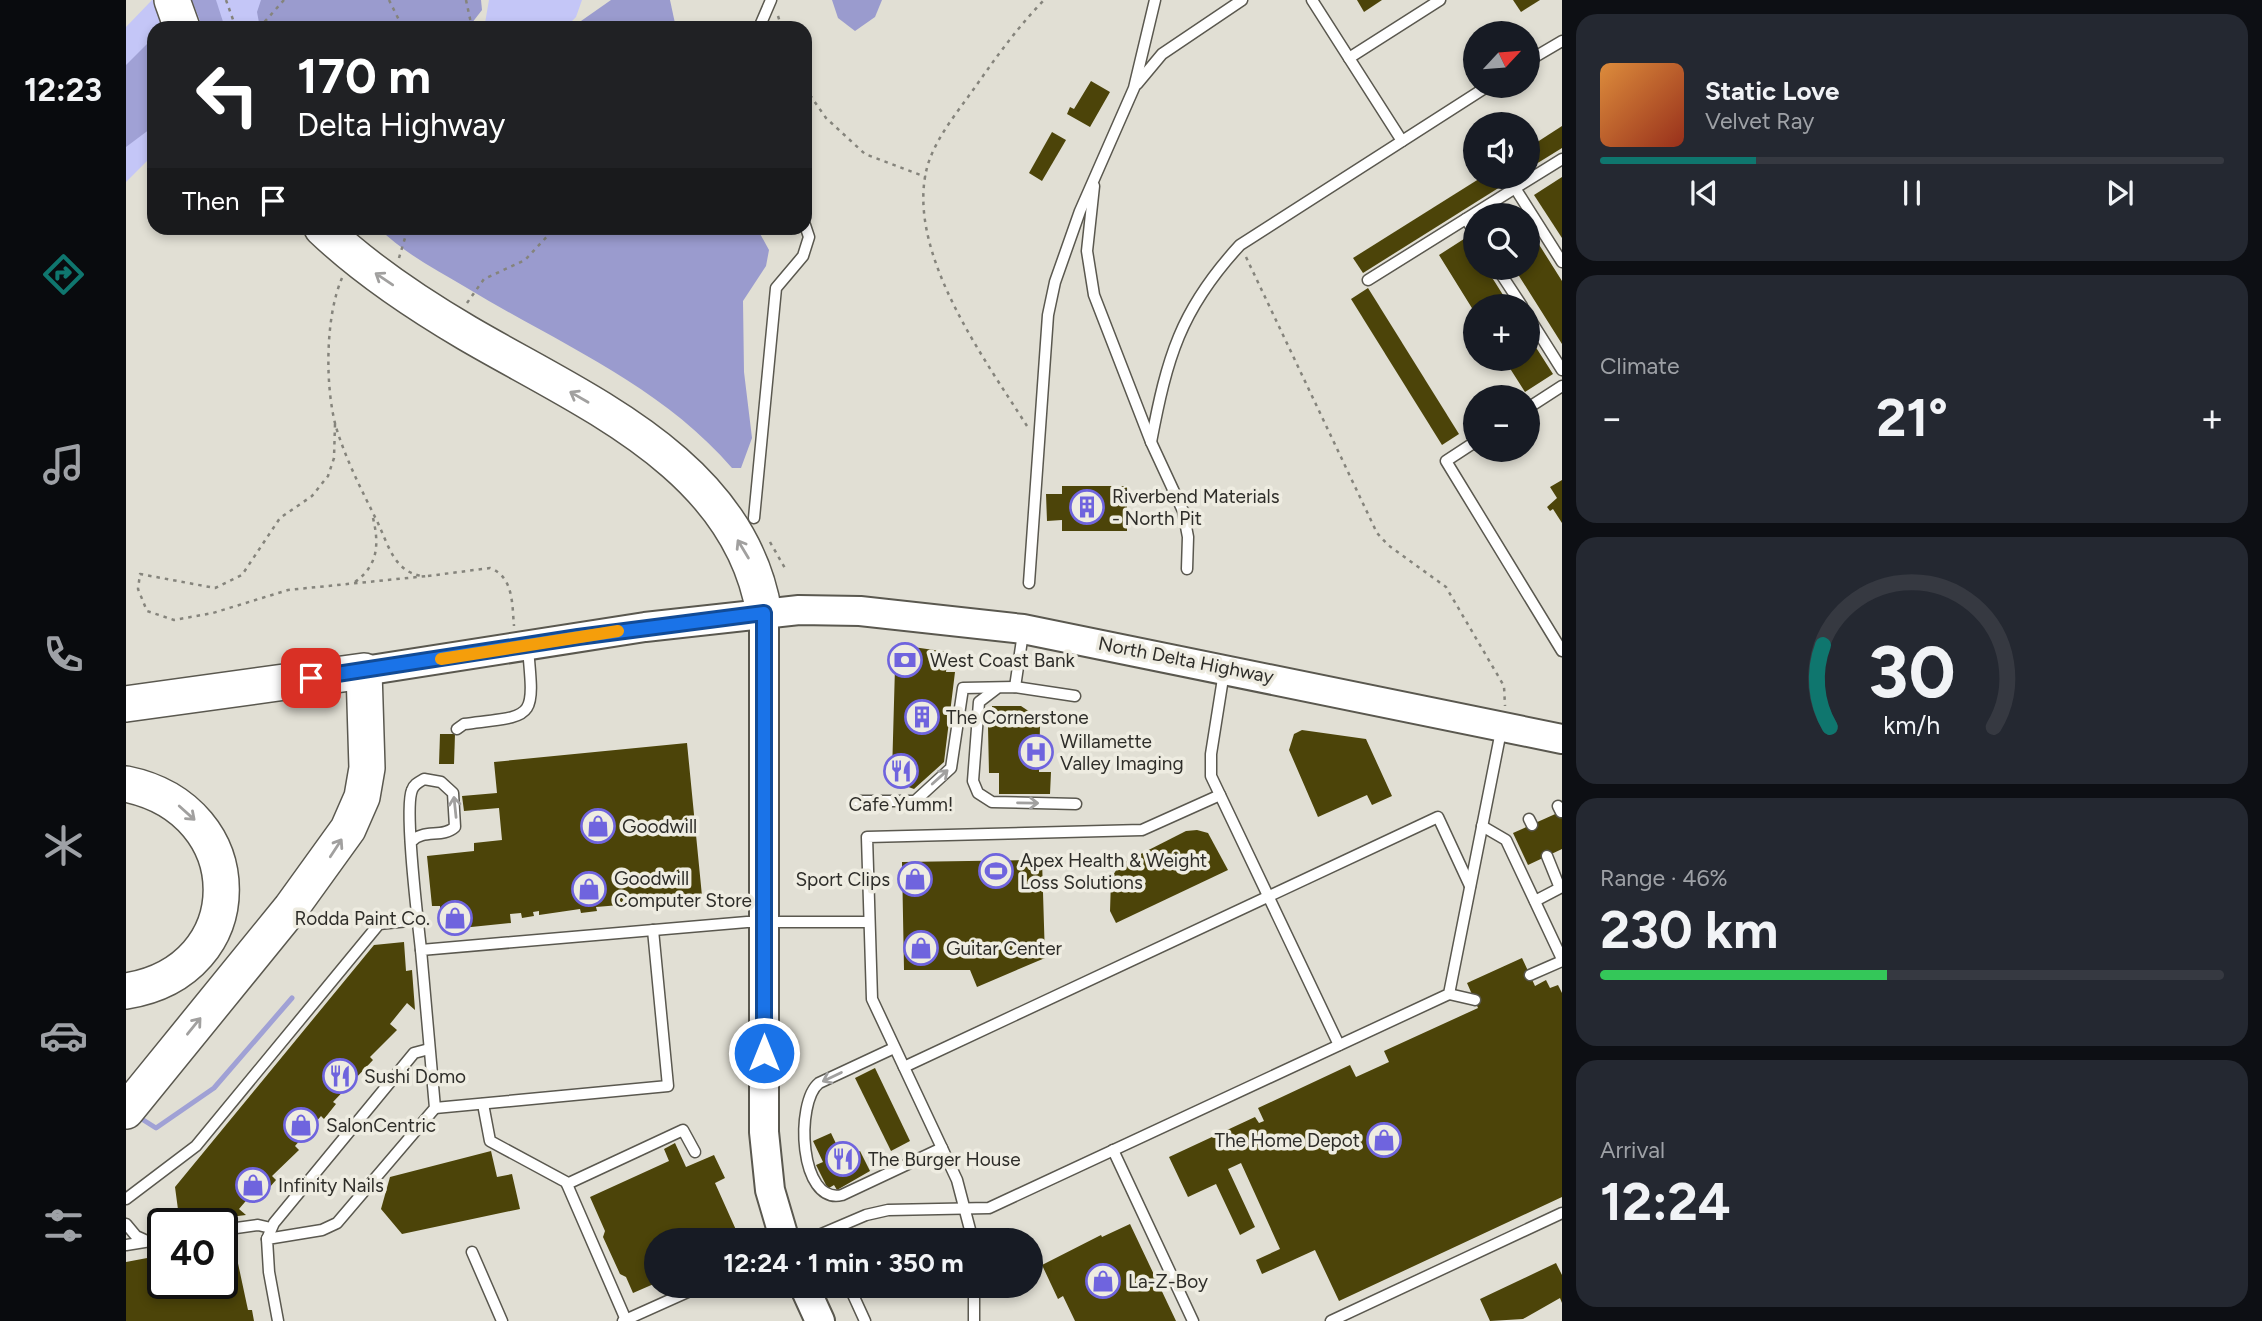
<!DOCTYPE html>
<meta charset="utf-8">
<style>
body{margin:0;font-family:Figtree,sans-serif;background:#242831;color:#f1f3f6;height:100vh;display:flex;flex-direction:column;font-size:26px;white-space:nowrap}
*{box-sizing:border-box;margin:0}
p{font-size:23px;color:#9ea1a6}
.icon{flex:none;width:38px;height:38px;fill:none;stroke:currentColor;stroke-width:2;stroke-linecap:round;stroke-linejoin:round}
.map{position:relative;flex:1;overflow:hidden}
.sheet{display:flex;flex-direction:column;gap:14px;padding:14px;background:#0d0f14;width:700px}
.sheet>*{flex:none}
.guide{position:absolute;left:21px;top:21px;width:665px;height:214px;border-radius:21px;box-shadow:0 4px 10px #0003;background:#202124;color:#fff;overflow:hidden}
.needle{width:46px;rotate:64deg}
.buttons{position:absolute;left:1337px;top:21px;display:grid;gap:14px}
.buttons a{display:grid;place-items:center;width:77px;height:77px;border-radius:50%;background:#171b24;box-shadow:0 4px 10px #0003;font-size:35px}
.speed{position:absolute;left:21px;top:1208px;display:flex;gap:14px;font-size:35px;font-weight:700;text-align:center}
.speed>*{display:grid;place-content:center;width:91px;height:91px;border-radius:50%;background:#171b24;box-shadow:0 4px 10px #0003;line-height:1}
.speed .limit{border:4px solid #111;border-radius:10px;background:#fff;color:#111}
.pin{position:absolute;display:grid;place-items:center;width:60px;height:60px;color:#fff;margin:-30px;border-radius:14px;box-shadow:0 4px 10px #0006}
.me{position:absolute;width:77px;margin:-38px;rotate:0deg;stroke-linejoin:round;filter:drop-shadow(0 0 5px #0008)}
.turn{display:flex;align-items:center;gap:24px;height:147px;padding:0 35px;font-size:32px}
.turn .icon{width:91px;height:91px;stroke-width:2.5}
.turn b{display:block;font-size:49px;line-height:60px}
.then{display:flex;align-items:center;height:66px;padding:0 35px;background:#0003;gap:14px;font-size:26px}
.big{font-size:52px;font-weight:700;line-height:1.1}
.sheet .widget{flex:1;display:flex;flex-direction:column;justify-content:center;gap:10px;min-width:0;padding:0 24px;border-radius:21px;background:#242831}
.sheet .dial{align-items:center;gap:0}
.dial svg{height:182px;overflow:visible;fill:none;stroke:#363941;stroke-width:7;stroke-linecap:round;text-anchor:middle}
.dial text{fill:#f1f3f6;stroke:none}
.song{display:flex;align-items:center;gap:21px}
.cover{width:84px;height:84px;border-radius:10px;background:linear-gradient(135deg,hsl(30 70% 55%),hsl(10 70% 35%))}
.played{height:7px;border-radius:4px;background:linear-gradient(90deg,#0f766e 25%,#363941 25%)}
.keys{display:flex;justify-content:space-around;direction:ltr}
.heat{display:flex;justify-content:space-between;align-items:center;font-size:38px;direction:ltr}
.charge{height:10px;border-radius:5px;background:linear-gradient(90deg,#34c759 46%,#363941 0)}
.trip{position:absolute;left:518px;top:1228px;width:399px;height:70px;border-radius:35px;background:#171b24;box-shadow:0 4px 10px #0003;font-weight:700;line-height:70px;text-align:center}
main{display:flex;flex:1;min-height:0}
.menu{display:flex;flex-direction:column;width:126px;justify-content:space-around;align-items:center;background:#090b0e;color:#9ea1a6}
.menu .icon{width:49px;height:49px}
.menu .selected{color:#0f766e}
.menu b{font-size:32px;color:#f1f3f6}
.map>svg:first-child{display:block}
.green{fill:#c4c6f7}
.forest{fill:#9a9bce}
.water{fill:#a0a1d5}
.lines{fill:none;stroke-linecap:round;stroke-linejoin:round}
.stream{stroke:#a0a1d5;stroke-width:5}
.building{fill:#4c4409}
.lane-casing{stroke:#5a584f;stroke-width:13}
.secondary-casing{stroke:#5a584f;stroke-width:32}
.highway-casing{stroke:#5a584f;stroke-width:38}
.path{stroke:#85847c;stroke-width:2.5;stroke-dasharray:3.5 5;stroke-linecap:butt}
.lane{stroke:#fff;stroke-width:10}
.secondary{stroke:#fff;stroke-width:28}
.highway{stroke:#fff;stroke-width:35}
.oneway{stroke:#a1a09f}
.route-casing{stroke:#114b97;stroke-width:18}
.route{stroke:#1a73e8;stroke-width:12}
.slow{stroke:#f59e0b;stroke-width:12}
.labels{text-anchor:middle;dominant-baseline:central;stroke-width:7;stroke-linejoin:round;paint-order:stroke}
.poi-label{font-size:19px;fill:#2e2d29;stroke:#eeece1;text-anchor:start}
.street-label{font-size:19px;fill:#2e2d29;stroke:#eeece1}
</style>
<main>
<nav class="menu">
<b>12:23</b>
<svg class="icon selected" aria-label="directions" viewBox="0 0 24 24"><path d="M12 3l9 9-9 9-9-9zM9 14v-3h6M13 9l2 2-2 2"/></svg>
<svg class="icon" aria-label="music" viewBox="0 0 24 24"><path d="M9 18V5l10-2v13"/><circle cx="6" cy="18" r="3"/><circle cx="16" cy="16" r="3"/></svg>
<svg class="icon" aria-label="phone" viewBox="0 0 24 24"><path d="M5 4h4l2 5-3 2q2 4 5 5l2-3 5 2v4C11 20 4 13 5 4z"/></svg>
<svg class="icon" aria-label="climate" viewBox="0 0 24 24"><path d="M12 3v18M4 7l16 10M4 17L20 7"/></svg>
<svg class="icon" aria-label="car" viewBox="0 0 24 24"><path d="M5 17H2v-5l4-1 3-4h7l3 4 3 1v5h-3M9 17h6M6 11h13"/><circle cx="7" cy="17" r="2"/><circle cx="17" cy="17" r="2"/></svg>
<svg class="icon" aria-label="filters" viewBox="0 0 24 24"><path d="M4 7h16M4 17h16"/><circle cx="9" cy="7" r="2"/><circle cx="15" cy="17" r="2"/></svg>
</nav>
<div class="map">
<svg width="1436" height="1321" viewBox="0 0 1436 1321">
<rect width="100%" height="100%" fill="#e1dfd4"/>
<g class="green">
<path d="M26 0H171L147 28H28V154L0 182V27Z"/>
<path d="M363 0H456L450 17 439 28H355L359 23Z"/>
</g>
<g class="forest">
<path d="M135 0H355L356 10 342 28H134L131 12Z"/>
<path d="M485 0H544L550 28H445Z"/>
<path d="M706 0H756L749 17 729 31 712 18Z"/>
<path d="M253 228 632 230 643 250 640 266 617 301 618 372 626 438 615 468H606C533 384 435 345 341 288 311 270 277 253 253 228Z"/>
</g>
<g class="water">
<path d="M66 0H90L99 28H77Z"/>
<path d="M27 38 28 126 0 147V65Z"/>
</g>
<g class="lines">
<path class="stream" d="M11 1116 30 1128 88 1088 166 998"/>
</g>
<g class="building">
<path d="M1231 0H1256L1238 12Z"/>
<path d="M1387 0H1414L1395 12Z"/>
<path d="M965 81 984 92 964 127 941 114 944 107 948 109Z"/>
<path d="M1436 126V148L1402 169V148Z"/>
<path d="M926 132 940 140 916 181 903 173Z"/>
<path d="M1356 177H1390L1237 273 1227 258Z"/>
<path d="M1436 177V238L1408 195Z"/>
<path d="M1402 227 1436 281V344L1388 268H1402Z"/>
<path d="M1341 237 1349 251V268H1360L1384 306H1349V313L1313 255Z"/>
<path d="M1242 288 1333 434 1316 445 1225 299Z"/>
<path d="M1402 335 1427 374 1399 392 1378 359H1402Z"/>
<path d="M1436 480V523L1427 509 1424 511 1421 507 1431 498 1424 487Z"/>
<path d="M936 486H1001V531H936V520L921 521 920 494H936Z"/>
<path d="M787 647 822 652 820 672H829L818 762 788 789 771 783 766 774 769 667 773 657Z"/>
<path d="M866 706H895L910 716 914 725 913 772H925L924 794H873V773H863L862 727H866Z"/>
<path d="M1176 730 1240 739 1266 796 1246 805 1241 795 1192 817 1163 750 1168 734Z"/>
<path d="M314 734H329L328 764H313Z"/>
<path d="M561 743 576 896 546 899V904L530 906V902L470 907 471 911 455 913 454 909 413 915V911L407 912 408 916 396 918 395 913 384 914 385 923 316 930 314 906H306L301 856 348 851V843L376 840 373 808 338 811 336 796 371 793 368 762Z"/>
<path d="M1436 811V849L1402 865 1387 833Z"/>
<path d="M1071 830 1082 833 1102 870 990 923 984 911 985 879 993 865 1060 831Z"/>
<path d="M916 860 919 958 851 987 844 970H778L776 862Z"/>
<path d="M278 942 280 971 286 970 289 1010 281 1003 264 1024 271 1030 244 1057 247 1060 207 1102 210 1104 198 1119 195 1116 169 1146 173 1150 146 1176 150 1180 137 1195 130 1189 113 1209 120 1215 80 1220V1214L53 1217 49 1187 248 945Z"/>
<path d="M1396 958 1409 986 1420 980 1424 988 1432 985 1436 993V1197L1213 1301 1189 1250 1136 1274 1130 1260 1154 1249 1115 1163 1102 1169 1129 1227 1114 1235 1090 1184 1062 1197 1043 1157 1129 1117 1133 1123 1138 1121 1132 1108 1224 1065 1230 1077 1263 1062 1258 1051 1352 1008 1341 983Z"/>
<path d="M749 1068 784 1141 765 1151 729 1078Z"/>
<path d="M705 1133 714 1152 721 1149 725 1156 734 1151 744 1171 711 1190 708 1185 703 1188 700 1185 690 1165 697 1162 687 1141Z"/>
<path d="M549 1143 560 1167 588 1155 599 1178 589 1183 615 1241H530V1283L507 1293 500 1277 494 1274 477 1237 479 1231 464 1197 543 1161 538 1149Z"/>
<path d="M365 1151 371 1177 386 1174 394 1209 276 1234 255 1209 264 1177Z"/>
<path d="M1004 1224 1050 1321H949L937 1296 932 1299 916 1265 975 1235 976 1237Z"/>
<path d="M107 1240 122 1310H126L128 1321H0V1262L37 1255V1283H96V1242Z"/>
<path d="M1430 1263 1436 1275V1303L1434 1298 1397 1319 1364 1321 1354 1299Z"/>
</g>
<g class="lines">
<g class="lane-casing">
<g id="lane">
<path d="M1186 0 1223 58"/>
<path d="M633 28 645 0"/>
<path d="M1402 61 1436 41"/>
<path d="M1011 84 1036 54 1116 0"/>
<path d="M1276 141 1223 58 1314 0"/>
<path d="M968 186 961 251 968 295 1025 442 1057 511 1062 537 1061 569"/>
<path d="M1389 188 1436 262"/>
<path d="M1340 219 1349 233"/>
<path d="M1371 268 1396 306"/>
<path d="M1242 280 1436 159"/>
<path d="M1402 316 1436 370"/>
<path d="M1402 408 1436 386"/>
<path d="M1025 442C1041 358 1054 310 1114 245L1362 86"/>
<path d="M1349 442 1320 461 1436 651"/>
<path d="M628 518 650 288 677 256 683 237 679 225"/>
<path d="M903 583 922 315 929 282 954 211 1008 88 1029 0"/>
<path d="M1098 672 1085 754V776L1213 1045"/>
<path d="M889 687 897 633"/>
<path d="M870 689 853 702 847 781 852 793 866 802 950 804"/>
<path d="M331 729 338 724C408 715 409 722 402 649"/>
<path d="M731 801H789L825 768 837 688 889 687 949 696"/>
<path d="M1432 806 1435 812"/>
<path d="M1403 819 1406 825"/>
<path d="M1356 826 1380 840 1436 959"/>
<path d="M286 841C297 829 317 838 329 827L327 793 315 782 298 779C293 782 288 784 286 790 278 809 292 922 295 950"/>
<path d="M1409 901 1434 888 1421 856"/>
<path d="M1404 975 1436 961"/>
<path d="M1323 994 1349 1000"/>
<path d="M768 1048 693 1083C669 1102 673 1205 716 1195L816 1148"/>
<path d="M778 1067 1312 817 1344 886"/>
<path d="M357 1104 364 1141 440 1182 500 1320"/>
<path d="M309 1108 542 1086 527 930"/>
<path d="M987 1150 1067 1321"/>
<path d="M441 1184 557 1130 569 1152"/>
<path d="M0 1199 70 1146 253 924 292 920"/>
<path d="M0 1224 10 1236 21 1241"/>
<path d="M96 1230 132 1225 145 1228"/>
<path d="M141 1239 148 1223 288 1053 303 1049"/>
<path d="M679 1241 740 1215 762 1210 863 1208 1323 994 1375 731"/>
<path d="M847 1241 831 1180 746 999 741 837 1016 830 1094 795"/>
<path d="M0 1245 37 1239"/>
<path d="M346 1252 376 1321"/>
<path d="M723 1286 739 1321"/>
<path d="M848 1286V1321"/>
<path d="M152 1321 143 1272 141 1239 196 1230 211 1223 309 1108 295 950 621 922H742"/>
<path d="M497 1321 575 1286"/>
<path d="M1205 1321 1436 1213"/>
</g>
</g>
<g class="secondary-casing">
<g id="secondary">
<path d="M638 613V1132L644 1190 659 1241"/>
<path d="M238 671 519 627 673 610 734 611 897 629 1436 739"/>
<path d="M678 1286 694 1321"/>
</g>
</g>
<g class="highway-casing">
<g id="highway">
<path d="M46 0 56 28"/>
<path d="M196 228C239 269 290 303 341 333 457 401 614 464 638 613"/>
<path d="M0 704 238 671 241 768 236 797 222 829 165 908 0 1111"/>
<path d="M0 784C127 810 127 971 0 991"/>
</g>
</g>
<g class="path">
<path d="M100 0 110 28"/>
<path d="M263 0 277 28"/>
<path d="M340 0 346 28"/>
<path d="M652 16 656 28"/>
<path d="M133 28 158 0"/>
<path d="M679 88 700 118 739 154 800 177"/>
<path d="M1120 257 1251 533 1262 545 1320 587 1378 686 1379 706"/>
<path d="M273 258 282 228"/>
<path d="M216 278C199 317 199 387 210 427 220 460 236 491 251 521 262 544 268 572 296 576"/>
<path d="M341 303 358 279 399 260 429 228"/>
<path d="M209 424 208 458 202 476 186 496 154 518 116 575 89 588 14 574 12 589 21 611 48 620 87 613 162 590 301 576"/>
<path d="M901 426C858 358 777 249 802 164 812 134 834 109 852 83 873 53 893 26 918 0"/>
<path d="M644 542 660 570"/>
<path d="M302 576 364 568C388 577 386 605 388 626"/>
<path d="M229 582C254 564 253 541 246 514"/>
</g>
<use href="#lane" class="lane"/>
<use href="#secondary" class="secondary"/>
<use href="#highway" class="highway"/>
</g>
<defs><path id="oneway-shaft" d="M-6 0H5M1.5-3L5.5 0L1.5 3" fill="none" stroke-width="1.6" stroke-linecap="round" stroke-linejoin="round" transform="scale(1.75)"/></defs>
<g class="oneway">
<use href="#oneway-shaft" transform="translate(258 279) rotate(-146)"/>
<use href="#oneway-shaft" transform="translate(453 397) rotate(-150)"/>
<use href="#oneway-shaft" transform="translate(617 549) rotate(-121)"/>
<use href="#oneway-shaft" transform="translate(814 777) rotate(-42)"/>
<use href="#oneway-shaft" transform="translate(902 803) rotate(1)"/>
<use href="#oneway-shaft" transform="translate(329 807) rotate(-96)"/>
<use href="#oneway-shaft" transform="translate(61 813) rotate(42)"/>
<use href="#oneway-shaft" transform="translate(210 848) rotate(-57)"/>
<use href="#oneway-shaft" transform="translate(68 1026) rotate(-51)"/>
<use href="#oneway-shaft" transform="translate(706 1077) rotate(154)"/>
</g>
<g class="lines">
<g class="route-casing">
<path id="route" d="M185 678 452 637 638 613V1053"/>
</g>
<use href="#route" class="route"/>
<path class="slow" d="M315 659 492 631"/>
</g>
<defs>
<g id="building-ring" transform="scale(1.75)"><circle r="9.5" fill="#eeece1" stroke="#6f64de" stroke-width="1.5"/><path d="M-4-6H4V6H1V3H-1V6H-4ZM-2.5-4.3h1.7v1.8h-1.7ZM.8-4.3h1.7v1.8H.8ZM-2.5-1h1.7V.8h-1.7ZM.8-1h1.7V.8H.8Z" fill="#6f64de"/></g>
<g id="bank-ring" transform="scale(1.75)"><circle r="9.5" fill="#eeece1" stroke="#6f64de" stroke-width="1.5"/><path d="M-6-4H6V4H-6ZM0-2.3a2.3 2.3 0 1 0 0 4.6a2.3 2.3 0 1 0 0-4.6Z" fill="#6f64de"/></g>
<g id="hospital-ring" transform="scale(1.75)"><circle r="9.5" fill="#eeece1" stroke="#6f64de" stroke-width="1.5"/><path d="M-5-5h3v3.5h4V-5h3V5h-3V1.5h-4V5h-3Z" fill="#6f64de"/></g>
<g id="restaurant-ring" transform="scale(1.75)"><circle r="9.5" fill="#eeece1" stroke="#6f64de" stroke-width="1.5"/><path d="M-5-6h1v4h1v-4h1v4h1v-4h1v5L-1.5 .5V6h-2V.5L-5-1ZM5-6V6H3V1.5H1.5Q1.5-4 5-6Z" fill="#6f64de"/></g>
<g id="shop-ring" transform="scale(1.75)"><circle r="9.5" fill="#eeece1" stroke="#6f64de" stroke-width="1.5"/><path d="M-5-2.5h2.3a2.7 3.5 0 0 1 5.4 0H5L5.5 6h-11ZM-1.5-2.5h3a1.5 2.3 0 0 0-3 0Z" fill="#6f64de"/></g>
<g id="stadium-ring" transform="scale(1.75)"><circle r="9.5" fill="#eeece1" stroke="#6f64de" stroke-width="1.5"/><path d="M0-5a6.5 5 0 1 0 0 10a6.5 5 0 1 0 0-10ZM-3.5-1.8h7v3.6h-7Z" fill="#6f64de"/></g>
</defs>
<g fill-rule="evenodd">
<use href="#building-ring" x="961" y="507"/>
<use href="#bank-ring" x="779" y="660"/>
<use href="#building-ring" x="796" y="717"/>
<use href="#hospital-ring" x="910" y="752"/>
<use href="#restaurant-ring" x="775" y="771"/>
<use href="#shop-ring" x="472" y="826"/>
<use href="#stadium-ring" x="870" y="871"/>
<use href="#shop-ring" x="789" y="879"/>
<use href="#shop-ring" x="463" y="889"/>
<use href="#shop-ring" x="329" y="918"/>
<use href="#shop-ring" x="795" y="948"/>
<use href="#restaurant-ring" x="214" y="1076"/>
<use href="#shop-ring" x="175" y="1125"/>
<use href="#shop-ring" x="1258" y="1140"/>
<use href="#restaurant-ring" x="717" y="1159"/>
<use href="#shop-ring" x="127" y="1185"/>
<use href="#shop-ring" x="977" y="1281"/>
</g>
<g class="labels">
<g class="poi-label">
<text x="986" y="496">Riverbend Materials<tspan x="986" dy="22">- North Pit</tspan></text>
<text x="804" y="660">West Coast Bank</text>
<text x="820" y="717">The Cornerstone</text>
<text x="934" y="741">Willamette<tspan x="934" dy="22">Valley Imaging</tspan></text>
<text x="775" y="804" text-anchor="middle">Cafe Yumm!</text>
<text x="496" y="826">Goodwill</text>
<text x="894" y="860">Apex Health &amp; Weight<tspan x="894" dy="22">Loss Solutions</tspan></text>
<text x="488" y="878">Goodwill<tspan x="488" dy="22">Computer Store</tspan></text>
<text x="764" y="879" text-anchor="end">Sport Clips</text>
<text x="304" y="918" text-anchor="end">Rodda Paint Co.</text>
<text x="820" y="948">Guitar Center</text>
<text x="238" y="1076">Sushi Domo</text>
<text x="200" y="1125">SalonCentric</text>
<text x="1234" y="1140" text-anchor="end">The Home Depot</text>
<text x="742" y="1159">The Burger House</text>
<text x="152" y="1185">Infinity Nails</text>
<text x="1002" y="1281">La-Z-Boy</text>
</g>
<g class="street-label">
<text transform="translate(1060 660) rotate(11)">North Delta Highway</text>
</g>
</g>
</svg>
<div class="buttons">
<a><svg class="needle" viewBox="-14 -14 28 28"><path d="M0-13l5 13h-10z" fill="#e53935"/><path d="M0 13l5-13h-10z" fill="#9ea1a6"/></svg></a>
<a><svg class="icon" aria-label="sound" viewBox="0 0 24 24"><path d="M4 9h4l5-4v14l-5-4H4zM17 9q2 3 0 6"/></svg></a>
<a><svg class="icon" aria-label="search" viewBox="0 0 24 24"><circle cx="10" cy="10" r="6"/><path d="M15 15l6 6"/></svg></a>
<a>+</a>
<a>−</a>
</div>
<div class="speed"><div class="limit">40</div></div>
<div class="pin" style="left:185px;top:678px;background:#d93025"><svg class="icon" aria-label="arrive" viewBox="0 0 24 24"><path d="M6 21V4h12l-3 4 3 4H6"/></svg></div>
<svg class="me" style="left:638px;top:1053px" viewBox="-20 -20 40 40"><circle r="17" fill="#1a73e8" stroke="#fff" stroke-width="3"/><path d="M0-11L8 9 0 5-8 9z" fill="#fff"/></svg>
<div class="trip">12:24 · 1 min · 350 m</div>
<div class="guide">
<div class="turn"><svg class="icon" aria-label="left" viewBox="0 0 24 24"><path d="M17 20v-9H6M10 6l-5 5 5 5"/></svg><div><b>170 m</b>Delta Highway</div></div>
<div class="then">Then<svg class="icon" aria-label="arrive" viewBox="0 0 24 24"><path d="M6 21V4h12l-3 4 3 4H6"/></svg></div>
</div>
</div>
<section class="sheet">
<div class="widget">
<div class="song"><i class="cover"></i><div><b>Static Love</b><p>Velvet Ray</p></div></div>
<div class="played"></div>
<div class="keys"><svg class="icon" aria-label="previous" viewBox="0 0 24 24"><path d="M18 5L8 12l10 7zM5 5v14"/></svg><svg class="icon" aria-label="pause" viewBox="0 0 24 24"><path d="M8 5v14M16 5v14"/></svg><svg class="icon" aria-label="next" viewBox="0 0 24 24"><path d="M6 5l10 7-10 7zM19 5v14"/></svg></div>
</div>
<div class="widget"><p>Climate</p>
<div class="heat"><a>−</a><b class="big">21°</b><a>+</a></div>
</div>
<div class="widget dial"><svg viewBox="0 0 100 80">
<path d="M14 69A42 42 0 1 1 86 69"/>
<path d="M14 69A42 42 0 0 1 11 33" stroke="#0f766e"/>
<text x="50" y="56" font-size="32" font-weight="700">30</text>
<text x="50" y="72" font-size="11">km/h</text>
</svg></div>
<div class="widget"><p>Range · 46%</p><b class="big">230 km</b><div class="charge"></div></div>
<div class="widget"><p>Arrival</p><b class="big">12:24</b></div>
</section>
</main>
